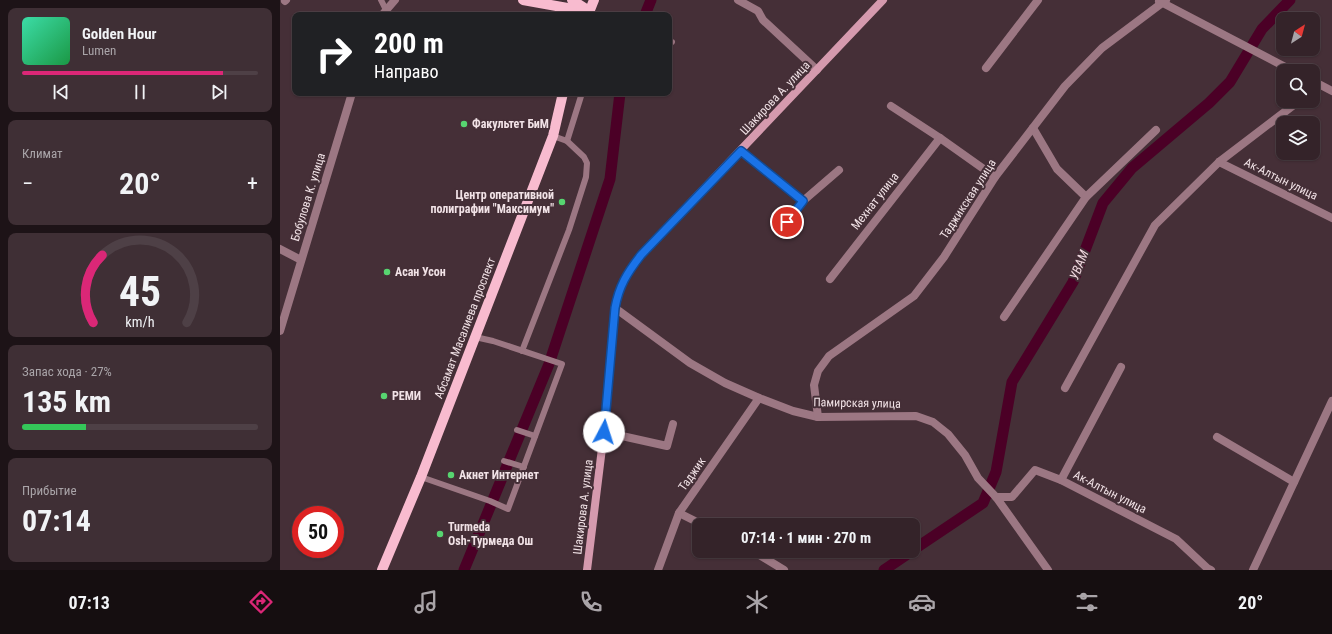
<!DOCTYPE html>
<html lang="ru">
<meta charset="utf-8">
<style>
body{margin:0;font-family:"Roboto Condensed",sans-serif;background:#3f2f35;color:#f1f3f6;height:100vh;display:flex;flex-direction:column;font-size:15px;white-space:nowrap}
*{box-sizing:border-box;margin:0}
p{font-size:13px;color:#a9a4a8}
.icon{flex:none;width:22px;height:22px;fill:none;stroke:currentColor;stroke-width:2;stroke-linecap:round;stroke-linejoin:round}
.map{position:relative;flex:1;overflow:hidden}
.drawer{display:flex;flex-direction:column;gap:8px;padding:8px;background:#1d1317;width:280px}
.drawer>*{flex:none}
.hud{position:absolute;left:12px;top:12px;width:380px;height:84px;border-radius:8px;box-shadow:0 1px 3px #0004,0 0 0 1px #4e4046;background:#202124;color:#fff;overflow:hidden}
.needle{width:26px;rotate:36deg}
.tools{position:absolute;left:996px;top:12px;display:grid;gap:8px}
.tools a{display:grid;place-items:center;width:44px;height:44px;border-radius:8px;background:#342329;box-shadow:0 1px 3px #0004,0 0 0 1px #4e4046;font-size:20px}
.speed{position:absolute;left:12px;top:506px;display:flex;gap:8px;font-size:20px;font-weight:700;text-align:center}
.speed>*{display:grid;place-content:center;width:52px;height:52px;border-radius:50%;background:#342329;box-shadow:0 1px 3px #0004,0 0 0 1px #4e4046;line-height:1}
.speed .limit{border:6px solid #d22;background:#fff;color:#111}
.pin{position:absolute;display:grid;place-items:center;width:34px;height:34px;color:#fff;margin:-17px;border:2px solid #fff;border-radius:50%;box-shadow:0 1px 4px #0007}
.me{position:absolute;width:44px;margin:-22px;rotate:5deg;stroke-linejoin:round;filter:drop-shadow(0 0 3px #0008)}
.turn{display:flex;align-items:center;gap:14px;height:84px;padding:0 16px;font-size:18px}
.turn .icon{width:52px;height:52px;stroke-width:2.5}
.turn b{display:block;font-size:28px;line-height:34px}
.big{font-size:30px;font-weight:700;line-height:1.1}
.drawer .tile{flex:1;display:flex;flex-direction:column;justify-content:center;gap:6px;min-width:0;padding:0 14px;border-radius:8px;background:#3f2f35}
.drawer .dial{align-items:center;gap:0}
.dial svg{height:104px;overflow:visible;fill:none;stroke:#4e4046;stroke-width:7;stroke-linecap:round;text-anchor:middle}
.dial text{fill:#f1f3f6;stroke:none}
.song{display:flex;align-items:center;gap:12px}
.cover{width:48px;height:48px;border-radius:6px;background:linear-gradient(135deg,hsl(160 70% 55%),hsl(140 70% 35%))}
.played{height:4px;border-radius:2px;background:linear-gradient(90deg,#db2777 85%,#4e4046 85%)}
.keys{display:flex;justify-content:space-around;direction:ltr}
.heat{display:flex;justify-content:space-between;align-items:center;font-size:22px;direction:ltr}
.charge{height:6px;border-radius:3px;background:linear-gradient(90deg,#34c759 27%,#4e4046 0)}
.trip{position:absolute;left:412px;top:518px;width:228px;height:40px;border-radius:8px;background:#342329;box-shadow:0 1px 3px #0004,0 0 0 1px #4e4046;font-weight:700;line-height:40px;text-align:center}
.menu{display:flex;height:64px;justify-content:space-around;align-items:center;background:#150e10;color:#a9a4a8}
.menu .icon{width:28px;height:28px}
.menu .on{color:#db2777}
.menu b{font-size:18px;color:#f1f3f6}
main{display:flex;flex:1;min-height:0}
.map>svg:first-child{display:block}
.lines{fill:none;stroke-linecap:round;stroke-linejoin:round}
.canal{stroke:#4b0026;stroke-width:11}
.service{stroke:#9c7783;stroke-width:6}
.minor{stroke:#9c7783;stroke-width:8}
.secondary{stroke:#d59aae;stroke-width:8}
.primary{stroke:#f8bbcf;stroke-width:10}
.route-casing{stroke:#114b97;stroke-width:10}
.route{stroke:#1a73e8;stroke-width:7}
.poi-dot{fill:#57d570;stroke:#452f37;stroke-width:1.5}
.labels{text-anchor:middle;dominant-baseline:central;stroke-width:4;stroke-linejoin:round;paint-order:stroke}
.street-label{font-size:12px;fill:#f1e2e6;stroke:#452f37}
.poi-label{font-size:12px;font-weight:bold;fill:#f1e2e6;stroke:#452f37;text-anchor:start}
.water-label{font-size:13px;font-style:italic;fill:#f0d8df;stroke:#452f37}
</style>
<main>
<section class="drawer">
<div class="tile">
<div class="song"><i class="cover"></i><div><b>Golden Hour</b><p>Lumen</p></div></div>
<div class="played"></div>
<div class="keys"><svg class="icon" aria-label="previous" viewBox="0 0 24 24"><path d="M18 5L8 12l10 7zM5 5v14"/></svg><svg class="icon" aria-label="pause" viewBox="0 0 24 24"><path d="M8 5v14M16 5v14"/></svg><svg class="icon" aria-label="next" viewBox="0 0 24 24"><path d="M6 5l10 7-10 7zM19 5v14"/></svg></div>
</div>
<div class="tile"><p>Климат</p>
<div class="heat"><a>−</a><b class="big">20°</b><a>+</a></div>
</div>
<div class="tile dial"><svg viewBox="0 0 100 80">
<path d="M14 69A42 42 0 1 1 86 69"/>
<path d="M14 69A42 42 0 0 1 21 17" stroke="#db2777"/>
<text x="50" y="56" font-size="32" font-weight="700">45</text>
<text x="50" y="72" font-size="11">km/h</text>
</svg></div>
<div class="tile"><p>Запас хода · 27%</p><b class="big">135 km</b><div class="charge"></div></div>
<div class="tile"><p>Прибытие</p><b class="big">07:14</b></div>
</section>
<div class="map">
<svg width="1052" height="570" viewBox="0 0 1052 570">
<rect width="100%" height="100%" fill="#452f37"/>
<g class="lines">
<g class="canal">
<path d="M365 15 371 0"/>
<path d="M633 550 703 503 716 472 732 382 793 282 823 203 852 168 929 103 950 82 982 29 1010 0"/>
<path d="M184 570 269 364 330 179 340 93"/>
<path d="M604 570 632 551"/>
</g>
<g class="service">
<path d="M101 0 106 10"/>
<path d="M389 41 392 42"/>
<path d="M287 141 302 93"/>
<path d="M242 351 289 230 306 177 307 163 304 157 287 141 273 136"/>
<path d="M237 430 255 436"/>
<path d="M224 461 244 467"/>
<path d="M141 477 210 501 228 509 282 364 213 341 195 337"/>
</g>
<g class="minor">
<path d="M458 0 478 11 483 20 537 70"/>
<path d="M5 1 6 0"/>
<path d="M879 1 1013 71"/>
<path d="M102 15 115 0"/>
<path d="M706 68 758 0"/>
<path d="M1033 81 1052 91"/>
<path d="M611 106 660 138 715 177"/>
<path d="M753 128 777 169 806 197"/>
<path d="M461 151 523 201"/>
<path d="M939 162 1052 218"/>
<path d="M499 232 523 201 559 170"/>
<path d="M0 249 21 260"/>
<path d="M550 279 660 138"/>
<path d="M335 308 410 363 445 383 479 398 513 411 538 417 636 416 653 422 668 434 685 455 698 478 716 497 768 570"/>
<path d="M724 317 806 197 876 130"/>
<path d="M0 331 72 93"/>
<path d="M785 388 875 225 939 162 1019 101"/>
<path d="M538 417 534 385 538 371 549 356 634 296 664 257 715 177 785 86 822 48 886 0"/>
<path d="M324 432 387 446 393 424"/>
<path d="M937 437 1014 482"/>
<path d="M781 480 841 367"/>
<path d="M716 497H732L755 470 781 480 896 539 927 568 931 570"/>
<path d="M399 513 423 525"/>
<path d="M473 551 504 570"/>
<path d="M378 570 399 513 479 398"/>
<path d="M973 570 1052 401"/>
</g>
<path class="secondary" d="M307 570 324 432 335 308C339 286 347 273 361 255L603 0"/>
<g class="primary">
<path d="M243 0 310 12"/>
<path d="M292 0 306 9"/>
<path d="M308 15 314 0"/>
<path d="M102 570 141 477 273 136 283 93"/>
</g>
</g>
<g class="lines">
<g class="route-casing">
<path id="route" d="M324 432 335 308C339 286 347 273 361 255L461 151 523 201 507 222"/>
</g>
<use href="#route" class="route"/>
</g>
<g class="poi-dot">
<circle cx="184" cy="124" r="4"/>
<circle cx="282" cy="202" r="4"/>
<circle cx="107" cy="272" r="4"/>
<circle cx="104" cy="396" r="4"/>
<circle cx="171" cy="475" r="4"/>
<circle cx="160" cy="534" r="4"/>
</g>
<g class="labels">
<g class="street-label">
<text transform="translate(495 98) rotate(-47)">Шакирова А. улица</text>
<text transform="translate(1001 179) rotate(26)">Ак-Алтын улица</text>
<text transform="translate(28 197) rotate(-73)">Бобулова К. улица</text>
<text transform="translate(688 199) rotate(-57)">Таджикская улица</text>
<text transform="translate(595 201) rotate(-52)">Мехнат улица</text>
<text transform="translate(185 328) rotate(-69)">Абсамат Масалиева проспект</text>
<text transform="translate(577 403) rotate(1)">Памирская улица</text>
<text transform="translate(412 474) rotate(-55)">Таджик</text>
<text transform="translate(830 492) rotate(27)">Ак-Алтын улица</text>
<text transform="translate(303 507) rotate(-83)">Шакирова А. улица</text>
</g>
<g class="poi-label">
<text x="192" y="124">Факультет БиМ</text>
<text x="274" y="195" text-anchor="end">Центр оперативной<tspan x="274" dy="14">полиграфии "Максимум"</tspan></text>
<text x="115" y="272">Асан Усон</text>
<text x="112" y="396">РЕМИ</text>
<text x="179" y="475">Акнет Интернет</text>
<text x="168" y="527">Turmeda<tspan x="168" dy="14">Osh-Турмеда Ош</tspan></text>
</g>
<g class="water-label">
<text transform="translate(799 265) rotate(-68)">УВАМ</text>
</g>
</g>
</svg>
<div class="tools">
<a><svg class="needle" viewBox="-14 -14 28 28"><path d="M0-13l5 13h-10z" fill="#e53935"/><path d="M0 13l5-13h-10z" fill="#a9a4a8"/></svg></a>
<a><svg class="icon" aria-label="search" viewBox="0 0 24 24"><circle cx="10" cy="10" r="6"/><path d="M15 15l6 6"/></svg></a>
<a><svg class="icon" aria-label="layers" viewBox="0 0 24 24"><path d="M12 4l9 5-9 5-9-5zM3 14l9 5 9-5"/></svg></a>
</div>
<div class="speed"><div class="limit">50</div></div>
<div class="pin" style="left:507px;top:222px;background:#d93025"><svg class="icon" aria-label="arrive" viewBox="0 0 24 24"><path d="M6 21V4h12l-3 4 3 4H6"/></svg></div>
<svg class="me" style="left:324px;top:432px" viewBox="-20 -20 40 40"><circle r="19" fill="#fff"/><path d="M0-13L10 11 0 6-10 11z" fill="#1a73e8"/></svg>
<div class="trip">07:14 · 1 мин · 270 m</div>
<div class="hud">
<div class="turn"><svg class="icon" aria-label="right" viewBox="0 0 24 24"><path d="M7 20v-9h11M14 6l5 5-5 5"/></svg><div><b>200 m</b>Направо</div></div>
</div>
</div>
</main>
<nav class="menu">
<b>07:13</b>
<svg class="icon on" aria-label="directions" viewBox="0 0 24 24"><path d="M12 3l9 9-9 9-9-9zM9 14v-3h6M13 9l2 2-2 2"/></svg>
<svg class="icon" aria-label="music" viewBox="0 0 24 24"><path d="M9 18V5l10-2v13"/><circle cx="6" cy="18" r="3"/><circle cx="16" cy="16" r="3"/></svg>
<svg class="icon" aria-label="phone" viewBox="0 0 24 24"><path d="M5 4h4l2 5-3 2q2 4 5 5l2-3 5 2v4C11 20 4 13 5 4z"/></svg>
<svg class="icon" aria-label="climate" viewBox="0 0 24 24"><path d="M12 3v18M4 7l16 10M4 17L20 7"/></svg>
<svg class="icon" aria-label="car" viewBox="0 0 24 24"><path d="M5 17H2v-5l4-1 3-4h7l3 4 3 1v5h-3M9 17h6M6 11h13"/><circle cx="7" cy="17" r="2"/><circle cx="17" cy="17" r="2"/></svg>
<svg class="icon" aria-label="filters" viewBox="0 0 24 24"><path d="M4 7h16M4 17h16"/><circle cx="9" cy="7" r="2"/><circle cx="15" cy="17" r="2"/></svg>
<b>20°</b>
</nav>
